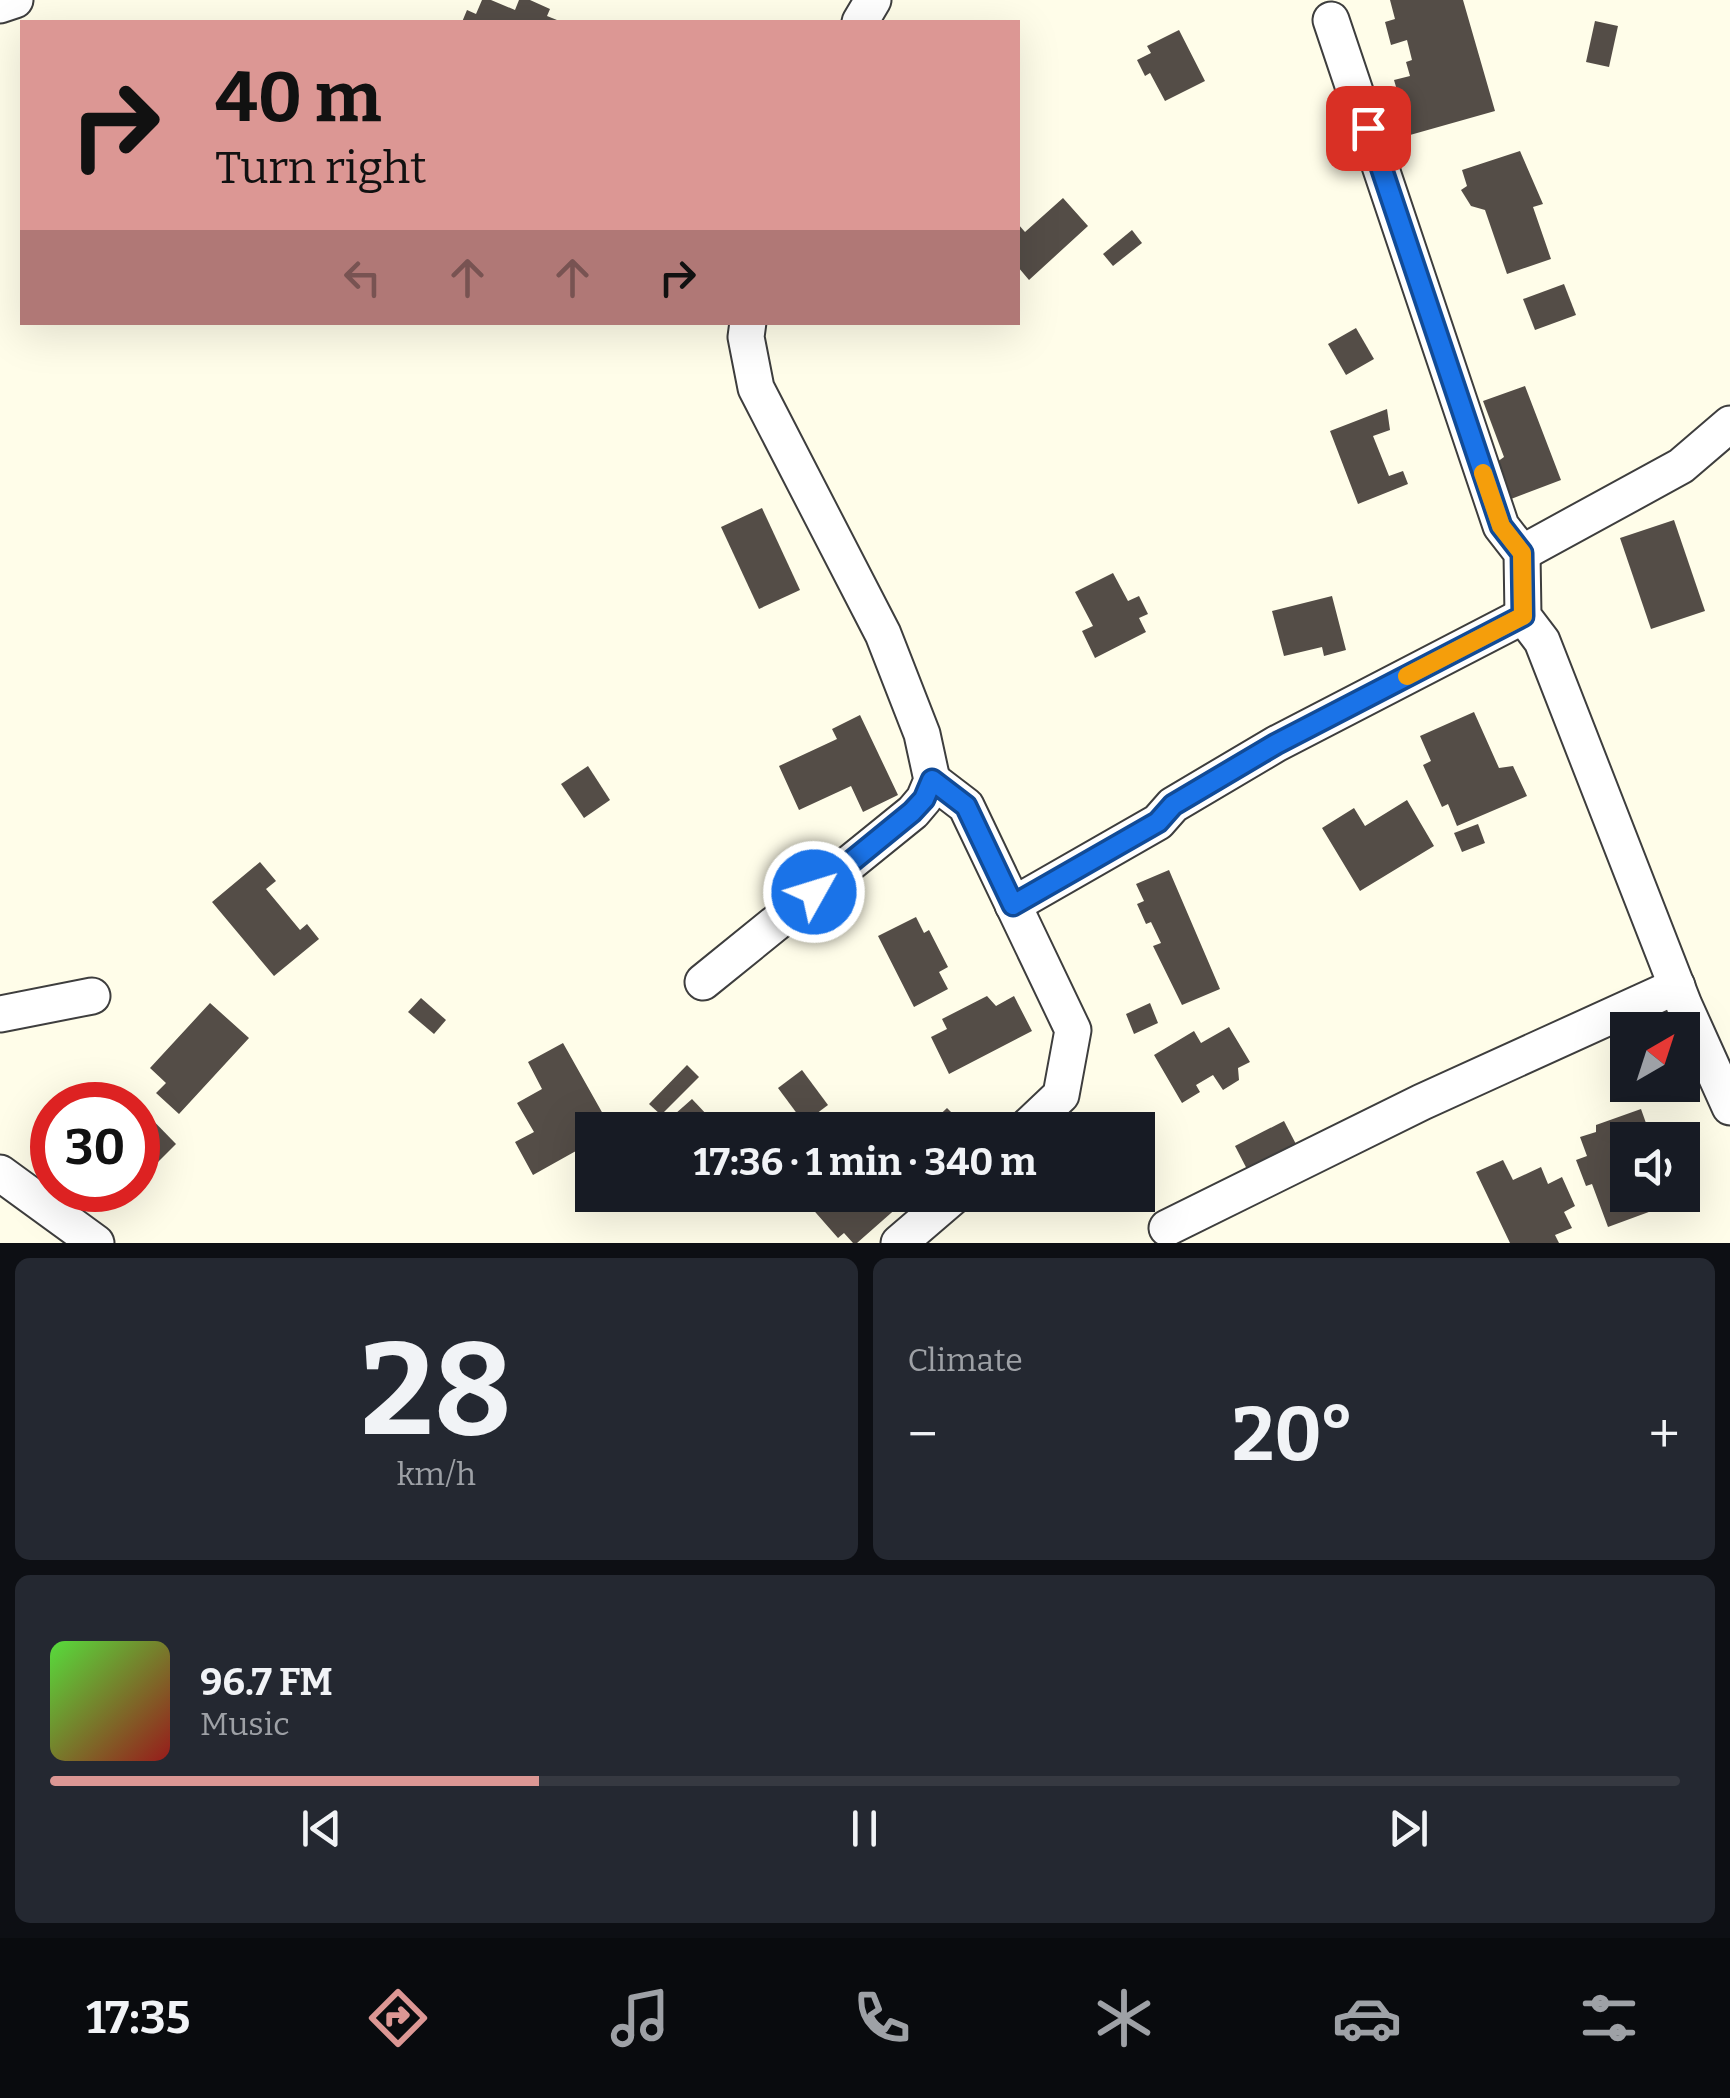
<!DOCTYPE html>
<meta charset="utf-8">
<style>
body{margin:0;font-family:Bitter,serif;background:#242831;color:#f1f3f6;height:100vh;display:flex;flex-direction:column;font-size:38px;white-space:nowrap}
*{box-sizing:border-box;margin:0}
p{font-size:32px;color:#9ea1a6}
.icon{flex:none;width:55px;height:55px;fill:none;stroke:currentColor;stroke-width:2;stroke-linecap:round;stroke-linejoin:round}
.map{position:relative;height:1243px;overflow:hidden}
.drawer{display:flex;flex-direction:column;gap:15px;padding:15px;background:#0d0f14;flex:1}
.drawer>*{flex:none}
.guide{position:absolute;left:20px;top:20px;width:1000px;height:305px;border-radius:0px;box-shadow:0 10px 40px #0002;background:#dc9794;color:#111;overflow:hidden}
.needle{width:65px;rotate:39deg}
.buttons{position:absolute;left:1610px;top:1012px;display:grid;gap:20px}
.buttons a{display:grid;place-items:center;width:90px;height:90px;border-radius:0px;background:#171b24;box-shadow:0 10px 40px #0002;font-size:50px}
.speed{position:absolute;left:30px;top:1082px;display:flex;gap:20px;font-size:50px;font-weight:700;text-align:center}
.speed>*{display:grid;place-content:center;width:130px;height:130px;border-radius:50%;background:#171b24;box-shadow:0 10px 40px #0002;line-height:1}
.speed .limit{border:15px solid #d22;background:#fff;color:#111}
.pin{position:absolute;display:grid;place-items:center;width:85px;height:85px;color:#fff;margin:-42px;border-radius:20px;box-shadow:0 5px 15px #0006}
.me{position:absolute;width:110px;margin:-55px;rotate:51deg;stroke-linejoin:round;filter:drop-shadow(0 0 8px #0008)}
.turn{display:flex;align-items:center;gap:35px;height:210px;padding:0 30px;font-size:45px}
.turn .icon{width:130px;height:130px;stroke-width:2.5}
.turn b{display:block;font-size:70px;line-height:85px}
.lanes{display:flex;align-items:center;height:95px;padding:0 30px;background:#0003;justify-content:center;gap:50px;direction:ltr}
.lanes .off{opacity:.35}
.big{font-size:75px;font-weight:700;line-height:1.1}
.drawer .card{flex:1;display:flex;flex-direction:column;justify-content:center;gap:15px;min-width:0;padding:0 35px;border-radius:15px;background:#242831}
.drawer .dial{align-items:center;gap:0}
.dial b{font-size:130px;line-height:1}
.song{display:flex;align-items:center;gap:30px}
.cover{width:120px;height:120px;border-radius:15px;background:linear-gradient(135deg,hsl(110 70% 55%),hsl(0 70% 35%))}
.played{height:10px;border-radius:5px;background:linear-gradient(90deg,#dc9794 30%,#363941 30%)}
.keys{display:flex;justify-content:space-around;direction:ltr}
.heat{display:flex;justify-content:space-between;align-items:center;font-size:55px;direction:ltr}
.drawer .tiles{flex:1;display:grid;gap:15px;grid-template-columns:1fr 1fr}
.card:last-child{grid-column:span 2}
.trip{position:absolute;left:575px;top:1112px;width:580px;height:100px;border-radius:0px;background:#171b24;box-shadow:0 10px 40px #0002;font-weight:700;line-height:100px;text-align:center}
.dock{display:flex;height:160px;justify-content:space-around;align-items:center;background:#090b0e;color:#9ea1a6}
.dock .icon{width:70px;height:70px}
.dock .active{color:#dc9794}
.dock b{font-size:45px;color:#f1f3f6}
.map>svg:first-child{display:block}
.building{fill:#544d47}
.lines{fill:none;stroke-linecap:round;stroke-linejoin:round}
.minor-casing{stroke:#3e3e3e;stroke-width:39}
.minor{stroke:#fff;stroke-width:35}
.route-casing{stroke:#114b97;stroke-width:25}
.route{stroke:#1a73e8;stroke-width:18}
.slow{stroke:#f59e0b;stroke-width:18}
</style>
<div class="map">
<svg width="1730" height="1243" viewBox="0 0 1730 1243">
<rect width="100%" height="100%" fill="#fffde9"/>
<g class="building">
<path d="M482 0H491L515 10 519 0H530L550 9 547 16 562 22H462L467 10 476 14Z"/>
<path d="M1390 0H1463L1495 111 1410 135 1394 80 1410 76 1406 62 1412 60 1407 40 1391 45 1385 22 1395 19Z"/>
<path d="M1595 21 1618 26 1609 67 1586 62Z"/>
<path d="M1179 30 1205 81 1165 101 1150 73 1145 76 1137 60 1151 53 1147 46Z"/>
<path d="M1520 151 1543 204 1533 207 1551 259 1507 274 1485 210 1471 206 1461 190 1467 186 1462 170Z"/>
<path d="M1063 198 1088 226 1029 280 1018 267V224L1025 232Z"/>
<path d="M1132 230 1142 243 1113 266 1103 254Z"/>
<path d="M1564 284 1576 315 1535 330 1523 299Z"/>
<path d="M1356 328 1374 359 1346 375 1328 344Z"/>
<path d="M1525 386 1561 480 1511 499 1497 462 1504 457 1483 401Z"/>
<path d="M1387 409 1390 430 1373 436 1389 476 1403 471 1408 484 1358 504 1330 431Z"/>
<path d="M762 508 800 590 759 609 721 527Z"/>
<path d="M1674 520 1705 611 1651 629 1620 538Z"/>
<path d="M1113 573 1128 601 1139 596 1148 614 1139 618 1146 632 1095 658 1082 631 1093 626 1075 592Z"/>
<path d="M1332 596 1346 650 1324 656 1322 647 1284 656 1272 611Z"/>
<path d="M1474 712 1499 768 1513 766 1527 796 1457 826 1448 804 1442 807 1423 765 1431 761 1420 736Z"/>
<path d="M860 715 898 795 863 812 851 786 799 810 779 766 837 739 832 729Z"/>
<path d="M588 766 610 800 584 818 561 784Z"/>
<path d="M1407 800 1434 846 1360 891 1322 828 1354 808 1365 826Z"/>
<path d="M1478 824 1485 843 1462 852 1454 833Z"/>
<path d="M260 862 276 881 266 889 300 930 307 924 319 939 274 976 212 902Z"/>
<path d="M1169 870 1220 989 1182 1005 1153 946 1161 943 1151 922 1146 924 1137 904 1144 901 1136 884Z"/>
<path d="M916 917 924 933 929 930 948 967 939 972 948 989 914 1007 878 936Z"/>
<path d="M987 996 996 1006 1014 996 1032 1031 949 1074 931 1037 947 1029 942 1019Z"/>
<path d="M421 998 446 1020 434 1034 408 1012Z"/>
<path d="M210 1003 249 1038 179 1114 156 1093 166 1083 150 1068Z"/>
<path d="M1150 1003 1158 1023 1134 1034 1126 1014Z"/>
<path d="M1229 1027 1250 1062 1238 1068 1239 1080 1223 1090 1213 1075 1196 1085 1200 1092 1182 1103 1154 1055 1194 1031 1201 1043Z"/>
<path d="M563 1043 612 1130H592V1142L533 1175 515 1142 534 1132 517 1103 542 1089 528 1062Z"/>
<path d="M687 1065 699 1077 661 1115 649 1104Z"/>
<path d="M802 1070 828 1105 804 1123 778 1088Z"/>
<path d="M126 1093 137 1105H114Z"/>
<path d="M692 1099 709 1117 694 1130H657Z"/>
<path d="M138 1105 176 1144 146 1174 138 1165Z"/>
<path d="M947 1108 962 1123 955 1130H931L928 1126Z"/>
<path d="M1641 1109 1652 1140H1628V1195H1673L1676 1202 1608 1227 1592 1184 1586 1186 1576 1160 1587 1156 1580 1137 1596 1132V1125Z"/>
<path d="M1284 1121 1298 1148 1249 1173 1235 1146Z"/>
<path d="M1503 1160 1513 1180 1541 1167 1548 1184 1562 1177 1575 1206 1564 1212 1572 1228 1555 1235 1559 1243H1510L1476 1172Z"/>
<path d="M804 1195H890L899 1206 857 1243H853L844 1233 838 1238 802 1197Z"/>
</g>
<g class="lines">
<g class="minor-casing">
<g id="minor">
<path d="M0 5 15 0"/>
<path d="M1331 20 1501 526 1522 553 1523 616 1542 641 1684 1005 1730 1107"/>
<path d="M860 22 873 0"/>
<path d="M1522 553 1681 466 1730 424"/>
<path d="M932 780 966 806 1073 1030 1061 1095 1024 1130"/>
<path d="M1013 905 1158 822 1173 805 1276 744 1523 616"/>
<path d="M703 982 913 812 924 799 932 780 922 734 883 634 756 388 746 337 748 322"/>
<path d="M0 1014 92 996"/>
<path d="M0 1173 96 1243"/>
<path d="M1167 1228 1422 1102 1677 986"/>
<path d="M899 1243 955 1195"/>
</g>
</g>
<use href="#minor" class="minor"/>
</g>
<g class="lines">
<g class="route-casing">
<path id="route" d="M814 892 912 812 924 799 932 780 966 806 1013 905 1158 822 1173 805 1276 744 1523 616 1522 553 1501 526 1368 128"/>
</g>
<use href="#route" class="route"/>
<path class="slow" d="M1407 676 1523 616 1522 553 1501 526 1483 473"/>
</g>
</svg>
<div class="buttons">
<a><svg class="needle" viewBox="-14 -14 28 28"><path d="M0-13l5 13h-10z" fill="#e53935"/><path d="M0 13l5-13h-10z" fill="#9ea1a6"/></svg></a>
<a><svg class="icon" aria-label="sound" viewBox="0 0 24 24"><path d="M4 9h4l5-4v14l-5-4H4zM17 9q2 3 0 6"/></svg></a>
</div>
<div class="speed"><div class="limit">30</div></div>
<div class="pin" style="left:1368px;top:128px;background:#d93025"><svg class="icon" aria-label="arrive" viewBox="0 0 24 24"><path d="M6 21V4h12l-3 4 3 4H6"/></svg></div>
<svg class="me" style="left:814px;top:892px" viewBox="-20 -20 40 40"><circle r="17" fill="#1a73e8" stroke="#fff" stroke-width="3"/><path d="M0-11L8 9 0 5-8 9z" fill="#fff"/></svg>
<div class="trip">17:36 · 1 min · 340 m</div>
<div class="guide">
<div class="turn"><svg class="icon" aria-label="right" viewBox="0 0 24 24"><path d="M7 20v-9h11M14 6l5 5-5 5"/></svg><div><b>40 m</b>Turn right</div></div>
<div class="lanes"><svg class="icon off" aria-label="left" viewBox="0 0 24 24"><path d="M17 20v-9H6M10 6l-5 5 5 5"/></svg><svg class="icon off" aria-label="ahead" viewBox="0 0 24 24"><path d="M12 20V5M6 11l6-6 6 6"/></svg><svg class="icon off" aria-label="ahead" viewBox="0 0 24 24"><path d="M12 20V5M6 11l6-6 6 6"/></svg><svg class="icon" aria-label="right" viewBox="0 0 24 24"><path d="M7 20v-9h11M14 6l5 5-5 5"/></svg></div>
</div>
</div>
<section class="drawer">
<div class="tiles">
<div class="card dial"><b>28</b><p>km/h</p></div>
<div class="card"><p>Climate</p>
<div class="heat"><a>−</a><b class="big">20°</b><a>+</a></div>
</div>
<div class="card">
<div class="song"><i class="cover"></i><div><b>96.7 FM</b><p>Music</p></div></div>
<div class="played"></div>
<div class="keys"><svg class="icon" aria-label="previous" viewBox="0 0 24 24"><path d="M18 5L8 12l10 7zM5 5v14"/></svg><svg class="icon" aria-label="pause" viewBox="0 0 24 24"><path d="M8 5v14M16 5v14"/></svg><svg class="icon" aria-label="next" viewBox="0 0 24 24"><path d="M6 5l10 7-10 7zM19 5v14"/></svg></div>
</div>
</div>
</section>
<nav class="dock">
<b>17:35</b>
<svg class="icon active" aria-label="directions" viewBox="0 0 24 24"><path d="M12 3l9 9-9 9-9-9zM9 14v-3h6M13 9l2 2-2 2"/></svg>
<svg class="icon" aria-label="music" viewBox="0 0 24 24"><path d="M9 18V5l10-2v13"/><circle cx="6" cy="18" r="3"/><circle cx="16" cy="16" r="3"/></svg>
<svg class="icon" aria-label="phone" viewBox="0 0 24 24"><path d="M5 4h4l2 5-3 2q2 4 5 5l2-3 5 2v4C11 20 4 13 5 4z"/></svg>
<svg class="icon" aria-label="climate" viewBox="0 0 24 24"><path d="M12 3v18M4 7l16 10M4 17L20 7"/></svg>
<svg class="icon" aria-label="car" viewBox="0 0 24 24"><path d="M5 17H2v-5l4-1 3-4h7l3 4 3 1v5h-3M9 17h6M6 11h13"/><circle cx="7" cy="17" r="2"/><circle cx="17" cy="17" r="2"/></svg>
<svg class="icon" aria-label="filters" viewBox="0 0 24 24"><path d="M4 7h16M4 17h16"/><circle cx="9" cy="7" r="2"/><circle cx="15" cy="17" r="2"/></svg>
</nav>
